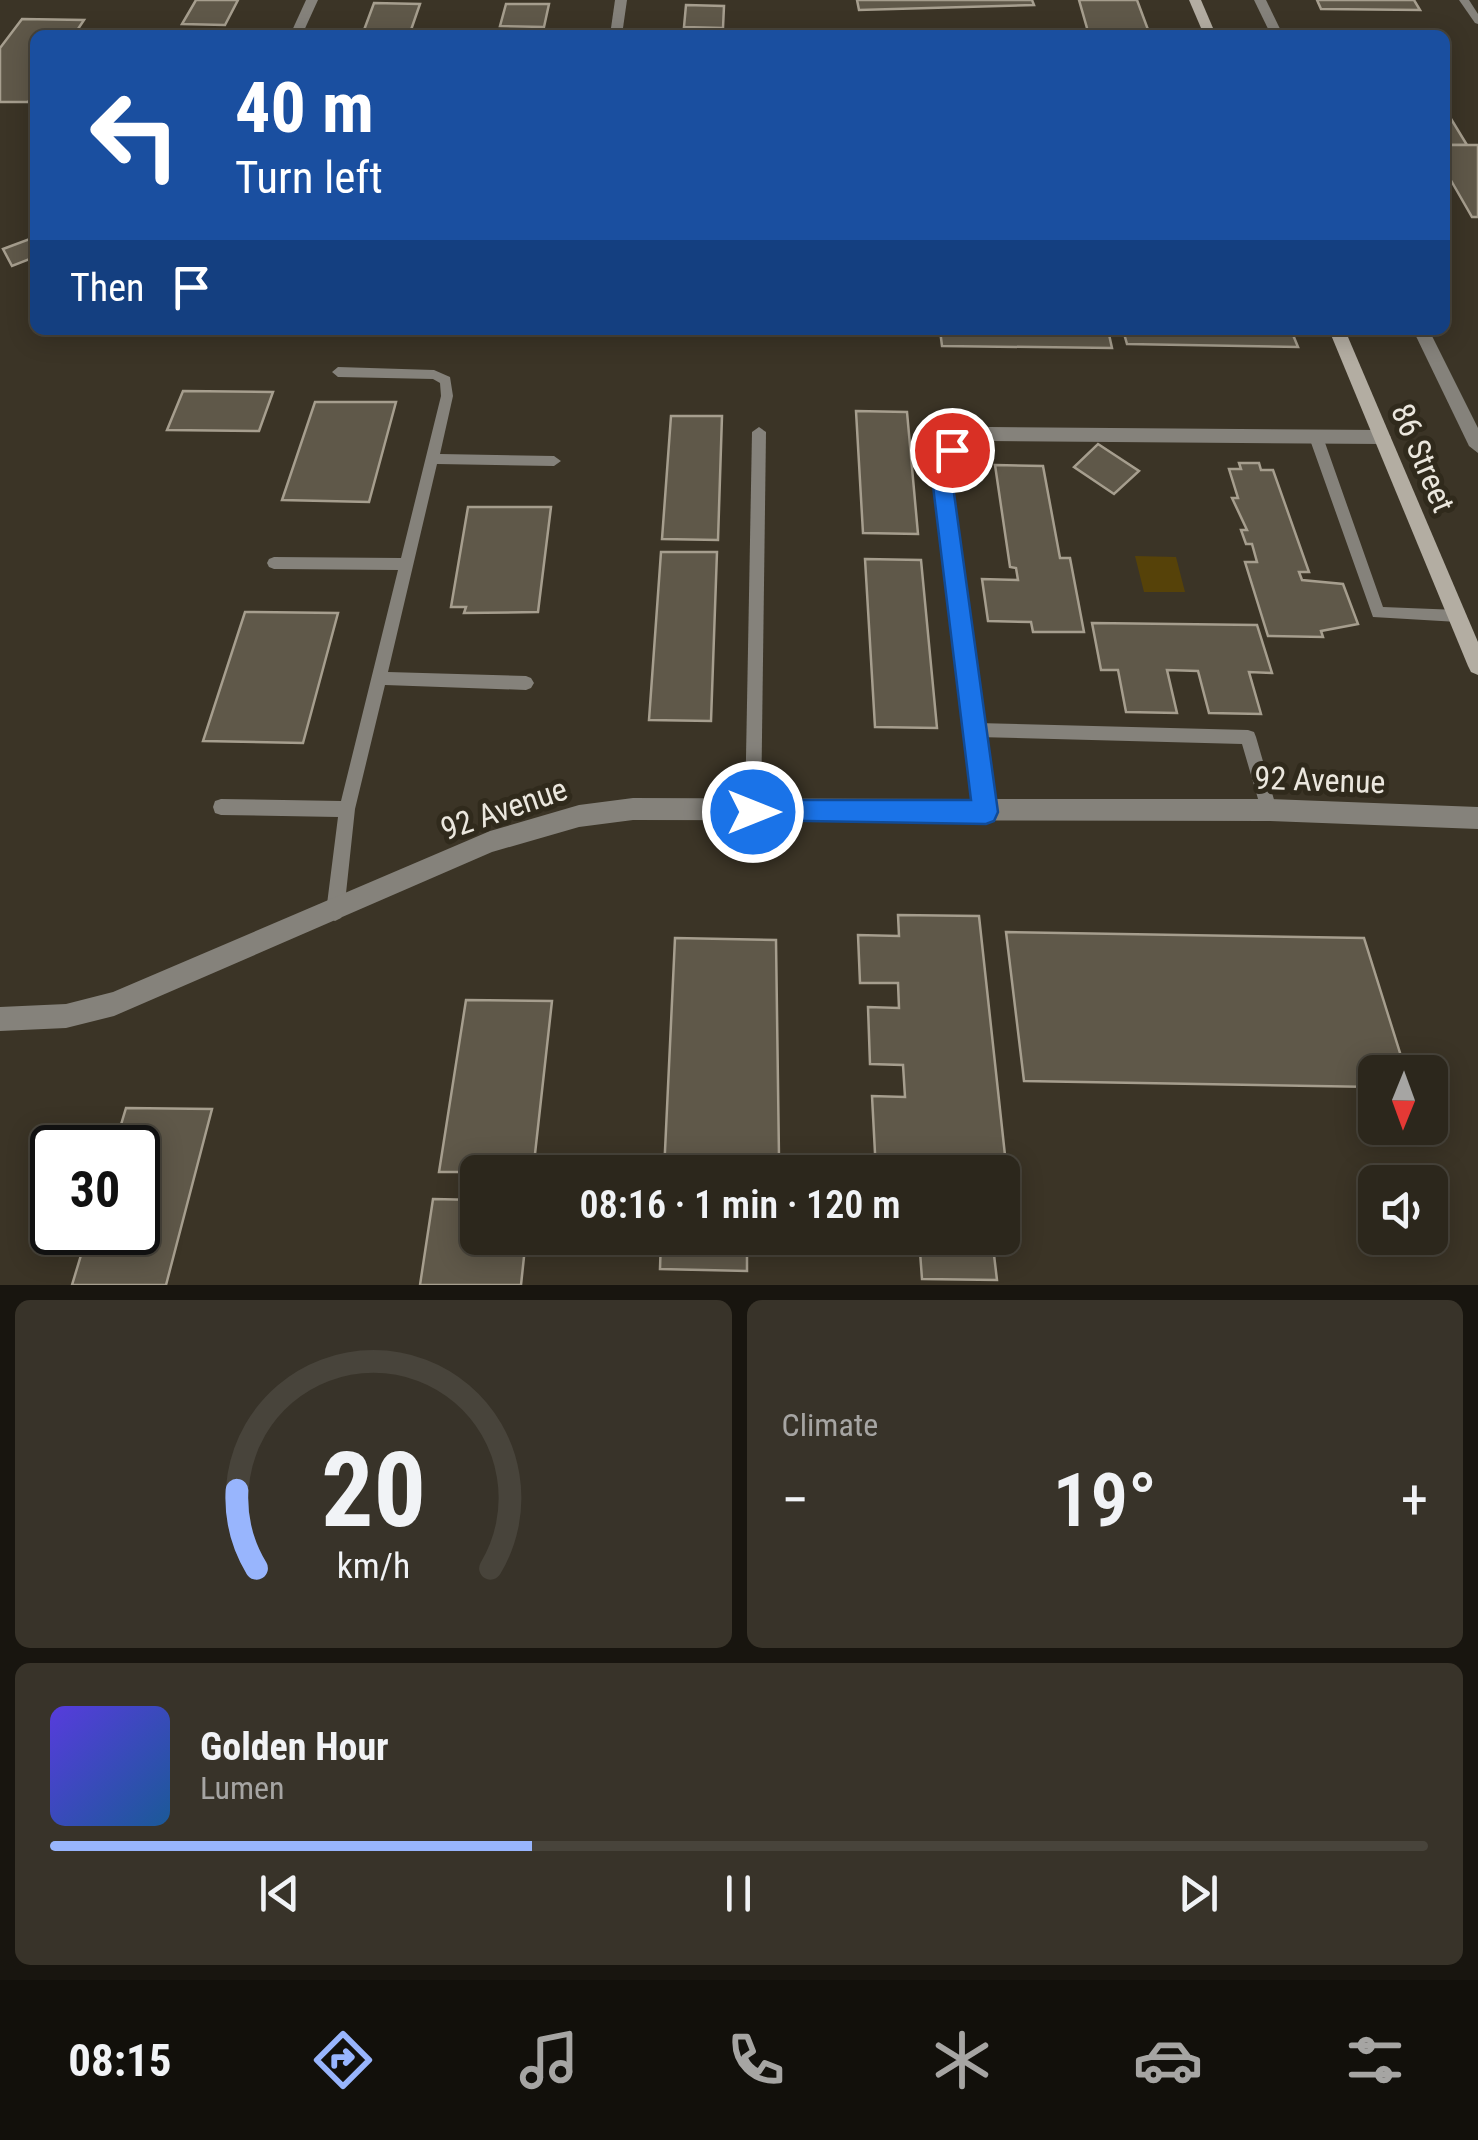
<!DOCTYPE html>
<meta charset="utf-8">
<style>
body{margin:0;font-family:"Roboto Condensed",sans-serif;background:#383329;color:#f1f3f6;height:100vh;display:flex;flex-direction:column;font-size:38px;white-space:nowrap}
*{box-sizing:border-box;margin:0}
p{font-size:32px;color:#a6a5a3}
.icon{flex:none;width:55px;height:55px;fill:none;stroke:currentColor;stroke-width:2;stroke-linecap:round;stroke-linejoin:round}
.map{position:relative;height:1285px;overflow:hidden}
.drawer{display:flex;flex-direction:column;gap:15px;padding:15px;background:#18150f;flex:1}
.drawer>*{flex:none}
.guide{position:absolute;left:30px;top:30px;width:1420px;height:305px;border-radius:15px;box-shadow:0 5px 25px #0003,0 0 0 2px #48443b;background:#1a4fa0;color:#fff;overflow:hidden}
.needle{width:65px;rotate:181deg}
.controls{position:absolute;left:1358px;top:1055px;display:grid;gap:20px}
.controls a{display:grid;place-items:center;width:90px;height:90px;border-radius:15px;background:#2c271c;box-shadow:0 5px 25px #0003,0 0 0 2px #48443b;font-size:50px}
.speed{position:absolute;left:30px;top:1125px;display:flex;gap:20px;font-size:50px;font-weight:700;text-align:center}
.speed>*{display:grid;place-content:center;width:130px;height:130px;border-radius:50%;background:#2c271c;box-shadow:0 5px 25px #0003,0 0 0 2px #48443b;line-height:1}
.speed .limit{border:5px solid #111;border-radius:15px;background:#fff;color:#111}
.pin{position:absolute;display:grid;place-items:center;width:85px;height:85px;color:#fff;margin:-42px;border:5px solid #fff;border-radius:50%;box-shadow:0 2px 10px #0007}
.me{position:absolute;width:110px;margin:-55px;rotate:90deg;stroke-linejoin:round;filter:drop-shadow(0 0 8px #0008)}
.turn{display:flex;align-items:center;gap:35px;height:210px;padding:0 40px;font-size:45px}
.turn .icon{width:130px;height:130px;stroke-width:2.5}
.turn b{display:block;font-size:70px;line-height:85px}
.then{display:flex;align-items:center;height:95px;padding:0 40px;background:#0003;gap:20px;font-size:38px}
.big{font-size:75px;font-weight:600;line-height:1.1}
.drawer .widget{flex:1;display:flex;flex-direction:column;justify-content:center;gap:15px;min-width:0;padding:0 35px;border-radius:15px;background:#383329}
.drawer .dial{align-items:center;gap:0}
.dial svg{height:260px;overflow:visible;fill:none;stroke:#48443b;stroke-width:7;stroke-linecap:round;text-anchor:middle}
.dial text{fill:#f1f3f6;stroke:none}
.song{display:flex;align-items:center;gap:30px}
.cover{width:120px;height:120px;border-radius:15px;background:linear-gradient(135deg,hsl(250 70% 55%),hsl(210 70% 35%))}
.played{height:10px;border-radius:5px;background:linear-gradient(90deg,#98b5fd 35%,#48443b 35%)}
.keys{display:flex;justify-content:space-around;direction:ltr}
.heat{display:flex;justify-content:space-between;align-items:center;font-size:55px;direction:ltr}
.drawer .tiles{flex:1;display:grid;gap:15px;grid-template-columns:1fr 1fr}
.widget:last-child{grid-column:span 2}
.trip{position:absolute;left:460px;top:1155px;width:560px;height:100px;border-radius:15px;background:#2c271c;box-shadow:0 5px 25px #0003,0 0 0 2px #48443b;font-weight:600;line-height:100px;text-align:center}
.tab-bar{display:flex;height:160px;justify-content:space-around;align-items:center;background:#12100b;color:#a6a5a3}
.tab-bar .icon{width:70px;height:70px}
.tab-bar .on{color:#98b5fd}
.tab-bar b{font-size:45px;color:#f1f3f6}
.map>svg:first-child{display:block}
.green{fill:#564209}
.building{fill:#5f5849;stroke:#a69e8e;stroke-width:2.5}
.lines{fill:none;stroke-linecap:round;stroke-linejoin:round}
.service{fill:#85827b;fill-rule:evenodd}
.minor{fill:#85827b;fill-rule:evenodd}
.secondary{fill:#b3ada2;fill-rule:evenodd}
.route{fill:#1a73e8;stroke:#114b97;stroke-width:2.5}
.labels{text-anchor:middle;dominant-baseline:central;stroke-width:10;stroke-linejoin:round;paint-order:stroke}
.street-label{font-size:32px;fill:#ebe7de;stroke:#302a1c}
</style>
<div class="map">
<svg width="1478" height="1285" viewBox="0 0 1478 1285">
<rect width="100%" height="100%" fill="#3b3426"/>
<path class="green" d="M1135 556 1176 557 1185 592H1144Z"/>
<g class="building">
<path d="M196 0H238L225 25 182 24Z"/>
<path d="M857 0H1032L1034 5 859 10Z"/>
<path d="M1079 0H1137L1150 35H1089Z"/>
<path d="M1317 0H1414L1420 10 1321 9Z"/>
<path d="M374 3 420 4 411 30H364Z"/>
<path d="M506 4H549L544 27 500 26Z"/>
<path d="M686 5 724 6 723 28 684 27Z"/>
<path d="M22 19 84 20 74 35H35V92L28 102H0V48Z"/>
<path d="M1445 109 1467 145H1445Z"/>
<path d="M1445 145H1478V217H1472L1445 170Z"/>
<path d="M35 237V257L12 266 3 249Z"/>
<path d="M940 330H1108L1112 348 942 346Z"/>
<path d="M1123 330H1291L1298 347 1127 344Z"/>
<path d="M183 391 273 392 259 431 167 430Z"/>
<path d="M315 402H396L369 502 282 500Z"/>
<path d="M856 411 907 412 918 534 863 533Z"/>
<path d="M671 416H722L718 540 662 539Z"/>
<path d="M1098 444 1139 471 1114 494 1074 467Z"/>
<path d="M1239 463H1259L1261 470H1273L1309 572H1299L1302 580 1343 584 1358 624 1321 631 1323 637 1268 636 1245 562H1257L1252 544H1246L1241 530H1247L1232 498H1238L1229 469H1241Z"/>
<path d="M995 465 1043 466 1060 558H1070L1084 632H1033L1031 622 988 621 982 579 1018 580 1016 568 1010 567Z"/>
<path d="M468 507H551L538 612 464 613 466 607H451Z"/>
<path d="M661 552H717L711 721 649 720Z"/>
<path d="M865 559 921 560 937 728 875 727Z"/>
<path d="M245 612 338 613 303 743 203 741Z"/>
<path d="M1092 623 1257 625 1272 673 1249 672 1261 714 1209 713 1198 671 1167 670 1177 713 1126 712 1118 670H1101Z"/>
<path d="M898 915 979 916 1014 1238H992L997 1280 922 1279 919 1238H1002V1172H876L872 1096 905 1097 903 1065 870 1064 868 1007 899 1008 898 983H860L858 935 899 936Z"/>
<path d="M1006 932 1364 938 1406 1072H1375V1087L1024 1081Z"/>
<path d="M675 938 776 940 779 1157H747V1172H664Z"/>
<path d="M466 1000 552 1001 533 1172H439Z"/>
<path d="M126 1108 212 1109 166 1285H72L88 1232H138V1148H114Z"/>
<path d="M433 1199 478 1200V1238H526L521 1285H420Z"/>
<path d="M661 1238H747V1271L660 1269Z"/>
</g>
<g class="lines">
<g class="service">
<path d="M1459 0H1469L1478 14V24L1475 23Z"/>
<path d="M338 367 434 370 450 377 453 396 440 454 554 456 561 461 554 466 437 464 388 672 526 676 531 678 534 683 531 688 526 690 385 685 355 809 344 912 341 918 335 921 329 918 326 912 338 817 221 815 215 813 213 807 215 801 221 799 341 801 398 570 274 569 269 567 267 563 269 559 274 557 401 558 441 396 440 383 433 379 338 377 332 372Z"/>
<path d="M759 427 766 432 761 812 759 818 753 820 747 818 745 812 752 432Z"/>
<path d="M1316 432 1323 437 1383 607 1458 610 1463 612 1465 616 1463 620 1458 622 1373 617 1309 437Z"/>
<path d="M977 723 1248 730 1254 732 1256 737 1277 810 1275 816 1269 818 1263 816 1242 744 977 737 971 735 969 730 971 725Z"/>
</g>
<g class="minor">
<path d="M306 0H318L302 35H290Z"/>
<path d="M615 0H627L622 35H610Z"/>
<path d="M1254 0H1266L1283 35H1271Z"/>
<path d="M1413 330H1429L1478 428V453L1469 446Z"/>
<path d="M989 427 1382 430 1391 437 1382 444 989 441C964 449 953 459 952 486L994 799H1269L1478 807V829L1269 821 633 820 579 827 492 852 114 1016 66 1028 0 1031V1007L66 1004 113 992 490 831 579 805 633 798 972 799 934 474C941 444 961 435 989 427Z"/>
</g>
<g class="secondary">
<path d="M1189 0H1201L1216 35H1204Z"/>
<path d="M1329 330H1345L1478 642V675L1471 672 1468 666Z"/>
</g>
</g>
<path class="route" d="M952 442 962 450 953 465V486L998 812 994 821 986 824 744 820 740 812 744 803 753 800H971L933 486 932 464 945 445Z"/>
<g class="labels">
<g class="street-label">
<text transform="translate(1423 458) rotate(67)">86 Street</text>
<text transform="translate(1320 780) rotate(2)">92 Avenue</text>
<text transform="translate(504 809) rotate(-19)">92 Avenue</text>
</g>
</g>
</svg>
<div class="controls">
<a><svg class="needle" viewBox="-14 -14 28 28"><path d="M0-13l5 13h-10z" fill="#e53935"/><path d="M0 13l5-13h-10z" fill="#a6a5a3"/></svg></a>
<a><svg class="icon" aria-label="sound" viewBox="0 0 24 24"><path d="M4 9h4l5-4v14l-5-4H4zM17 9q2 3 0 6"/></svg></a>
</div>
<div class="speed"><div class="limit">30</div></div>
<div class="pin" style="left:952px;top:450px;background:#d93025"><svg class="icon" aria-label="arrive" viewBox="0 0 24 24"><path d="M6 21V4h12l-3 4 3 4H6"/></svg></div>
<svg class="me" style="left:753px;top:812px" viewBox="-20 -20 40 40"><circle r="17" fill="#1a73e8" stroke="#fff" stroke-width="3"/><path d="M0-11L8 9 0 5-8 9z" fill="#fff"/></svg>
<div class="trip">08:16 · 1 min · 120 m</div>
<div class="guide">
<div class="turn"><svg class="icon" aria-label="left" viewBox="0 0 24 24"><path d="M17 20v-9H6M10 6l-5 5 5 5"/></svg><div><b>40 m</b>Turn left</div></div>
<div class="then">Then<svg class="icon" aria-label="arrive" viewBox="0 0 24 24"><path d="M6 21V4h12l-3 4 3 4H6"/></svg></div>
</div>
</div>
<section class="drawer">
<div class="tiles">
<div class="widget dial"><svg viewBox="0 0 100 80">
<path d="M14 69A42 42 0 1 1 86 69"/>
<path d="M14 69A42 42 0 0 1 8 45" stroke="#98b5fd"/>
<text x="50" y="56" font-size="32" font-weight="700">20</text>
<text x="50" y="72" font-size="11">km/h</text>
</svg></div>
<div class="widget"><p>Climate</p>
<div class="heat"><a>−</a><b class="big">19°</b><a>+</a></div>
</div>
<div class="widget">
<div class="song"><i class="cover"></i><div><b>Golden Hour</b><p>Lumen</p></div></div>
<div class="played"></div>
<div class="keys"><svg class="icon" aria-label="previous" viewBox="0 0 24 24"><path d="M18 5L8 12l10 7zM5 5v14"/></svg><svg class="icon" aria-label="pause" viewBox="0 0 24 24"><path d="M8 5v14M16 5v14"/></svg><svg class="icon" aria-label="next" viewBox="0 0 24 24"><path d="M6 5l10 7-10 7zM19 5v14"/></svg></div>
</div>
</div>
</section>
<nav class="tab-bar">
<b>08:15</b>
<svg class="icon on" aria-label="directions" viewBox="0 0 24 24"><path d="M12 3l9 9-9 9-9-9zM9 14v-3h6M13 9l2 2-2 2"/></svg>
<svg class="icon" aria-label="music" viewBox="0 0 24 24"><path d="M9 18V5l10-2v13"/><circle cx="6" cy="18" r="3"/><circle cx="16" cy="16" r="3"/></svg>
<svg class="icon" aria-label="phone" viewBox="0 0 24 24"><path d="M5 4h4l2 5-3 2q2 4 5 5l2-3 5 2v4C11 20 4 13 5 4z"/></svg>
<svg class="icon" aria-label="climate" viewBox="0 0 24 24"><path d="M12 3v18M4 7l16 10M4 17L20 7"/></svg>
<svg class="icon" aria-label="car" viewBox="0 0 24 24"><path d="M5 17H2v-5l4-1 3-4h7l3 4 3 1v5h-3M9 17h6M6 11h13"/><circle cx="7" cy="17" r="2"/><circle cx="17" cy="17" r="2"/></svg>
<svg class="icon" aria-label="filters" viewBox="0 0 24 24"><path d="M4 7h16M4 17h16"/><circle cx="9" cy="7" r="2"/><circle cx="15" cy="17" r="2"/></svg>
</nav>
